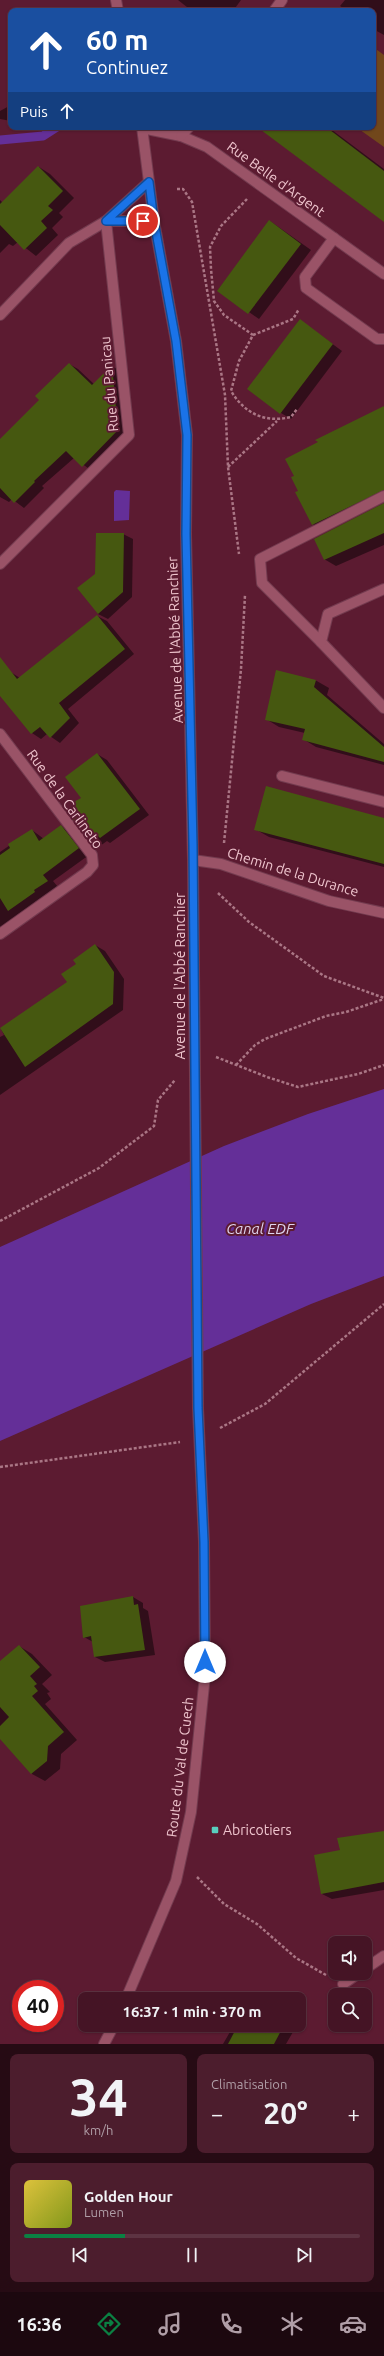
<!DOCTYPE html>
<html lang="fr">
<meta charset="utf-8">
<style>
body{margin:0;font-family:Ubuntu,sans-serif;background:#4c1d2d;color:#f1f3f6;height:100vh;display:flex;flex-direction:column;font-size:15px;white-space:nowrap}
*{box-sizing:border-box;margin:0}
p{font-size:13px;color:#b09ea7}
.icon{flex:none;width:22px;height:22px;fill:none;stroke:currentColor;stroke-width:2;stroke-linecap:round;stroke-linejoin:round}
.map{position:relative;height:2044px;overflow:hidden}
.panel{display:flex;flex-direction:column;gap:10px;padding:10px;background:#260b14;flex:1}
.panel>*{flex:none}
.hud{position:absolute;left:8px;top:8px;width:368px;height:122px;border-radius:8px;box-shadow:0 1px 3px #0004,0 0 0 1px #5d3342;background:#1a4fa0;color:#fff;overflow:hidden}
.fabs{position:absolute;left:328px;top:1936px;display:grid;gap:8px}
.fabs a{display:grid;place-items:center;width:44px;height:44px;border-radius:8px;background:#451425;box-shadow:0 1px 3px #0004,0 0 0 1px #5d3342;font-size:20px}
.speed{position:absolute;left:12px;top:1980px;display:flex;gap:8px;font-size:20px;font-weight:700;text-align:center}
.speed>*{display:grid;place-content:center;width:52px;height:52px;border-radius:50%;background:#451425;box-shadow:0 1px 3px #0004,0 0 0 1px #5d3342;line-height:1}
.speed .limit{border:6px solid #d22;background:#fff;color:#111}
.pin{position:absolute;display:grid;place-items:center;width:34px;height:34px;color:#fff;margin:-17px;border:2px solid #fff;border-radius:50%;box-shadow:0 1px 4px #0007}
.me{position:absolute;width:44px;margin:-22px;rotate:0deg;stroke-linejoin:round;filter:drop-shadow(0 0 3px #0008)}
.turn{display:flex;align-items:center;gap:14px;height:84px;padding:0 12px;font-size:18px}
.turn .icon{width:52px;height:52px;stroke-width:2.5}
.turn b{display:block;font-size:28px;line-height:34px}
.then{display:flex;align-items:center;height:38px;padding:0 12px;background:#0003;gap:8px;font-size:15px}
.big{font-size:30px;font-weight:600;line-height:1.1}
.panel .card{flex:1;display:flex;flex-direction:column;justify-content:center;gap:6px;min-width:0;padding:0 14px;border-radius:8px;background:#4c1d2d}
.panel .dial{align-items:center;gap:0}
.dial b{font-size:52px;line-height:1}
.song{display:flex;align-items:center;gap:12px}
.cover{width:48px;height:48px;border-radius:6px;background:linear-gradient(135deg,hsl(50 70% 55%),hsl(70 70% 35%))}
.played{height:4px;border-radius:2px;background:linear-gradient(90deg,#0b8043 30%,#5d3342 30%)}
.keys{display:flex;justify-content:space-around;direction:ltr}
.heat{display:flex;justify-content:space-between;align-items:center;font-size:22px;direction:ltr}
.panel .tiles{flex:1;display:grid;gap:10px;grid-template-columns:1fr 1fr}
.card:last-child{grid-column:span 2}
.trip{position:absolute;left:78px;top:1992px;width:228px;height:40px;border-radius:8px;background:#451425;box-shadow:0 1px 3px #0004,0 0 0 1px #5d3342;font-weight:600;line-height:40px;text-align:center}
.tab-bar{display:flex;height:64px;justify-content:space-around;align-items:center;background:#1c080f;color:#b09ea7}
.tab-bar .icon{width:28px;height:28px}
.tab-bar .current{color:#0b8043}
.tab-bar b{font-size:18px;color:#f1f3f6}
.map>svg:first-child{display:block}
.green{fill:#71471b}
.water{fill:#642f98}
.shadow{fill:#0007}
.lines{fill:none;stroke-linecap:round;stroke-linejoin:round}
.stream{stroke:#642f98;stroke-width:9}
.building{fill:#465810}
.minor-casing{stroke:#733b4f;stroke-width:12}
.path{stroke:#aa7685;stroke-width:2.5;stroke-dasharray:3 2;stroke-linecap:butt}
.minor{stroke:#9a5367;stroke-width:10}
.route-casing{stroke:#114b97;stroke-width:10}
.route{stroke:#1a73e8;stroke-width:7}
.poi-dot{fill:#59cebe;stroke:#5c1b31;stroke-width:1.5}
.labels{text-anchor:middle;dominant-baseline:central;stroke-width:4;stroke-linejoin:round;paint-order:stroke}
.street-label{font-size:14px;fill:#efc5ce;stroke:#5c1b31}
.poi-label{font-size:14px;fill:#efc5ce;stroke:#5c1b31;text-anchor:start}
.water-label{font-size:15px;font-style:italic;fill:#dfd4ef;stroke:#5c1b31}
</style>
<div class="map">
<svg width="384" height="2044" viewBox="0 0 384 2044">
<rect width="100%" height="100%" fill="#5c1b31"/>
<path class="green" d="M373 47 384 55V147L356 127H373Z"/>
<g class="water">
<path d="M116 490 130 491 129 520 114 521V492Z"/>
<path d="M384 1089V1276L311 1304 0 1441V1247L224 1146 308 1114Z"/>
</g>
<g class="shadow">
<path d="M178 0H241L233 11H192Z"/>
<path d="M345 0H384V35L373 29V11H348L340 6Z"/>
<path d="M11 105V121L0 119V111Z"/>
<path d="M259 127H328L384 169V221Z"/>
<path d="M39 167 50 174 74 198 59 213 63 217 52 228 58 235 36 256 18 242 13 246 9 244 0 253V200L3 203Z"/>
<path d="M270 221 311 250 259 319 218 290Z"/>
<path d="M300 320 342 351 291 419 281 413Z"/>
<path d="M69 364 78 369 94 384 112 366 121 371 127 436 92 471 74 458 42 486 44 488 24 508 12 499 9 502 0 497V440L40 400Z"/>
<path d="M384 406V501L325 531 313 524Z"/>
<path d="M384 504V545L336 566 324 559Z"/>
<path d="M123 534 133 539 132 597 108 619 98 614 96 574Z"/>
<path d="M97 616 107 621 134 654 68 709 79 723 60 743 47 734 41 739 32 733 0 694V678L9 671 20 678Z"/>
<path d="M315 680 329 688 327 695 384 744V765L316 747 303 739 305 733 279 727 266 719Z"/>
<path d="M97 754 107 760 149 815 110 843 107 841 100 846 90 840 80 813 82 798Z"/>
<path d="M384 819V867L269 837 255 829Z"/>
<path d="M61 826 72 832 89 855 53 881 58 887 44 896 45 898 0 929V852L32 830 44 839Z"/>
<path d="M95 945 105 951 124 979 123 1010 0 1095V1037L4 1035 1 1029 68 982 77 964Z"/>
<path d="M133 1597 143 1603V1608L148 1611 155 1655 105 1662 95 1657 93 1642 84 1637Z"/>
<path d="M19 1646 32 1654 52 1675 42 1684 50 1692 47 1693 51 1699 45 1704 77 1740 61 1754 60 1769 45 1781 32 1774 0 1738V1663Z"/>
<path d="M384 1832V1890L332 1899 322 1894 341 1850Z"/>
<path d="M258 1991 268 1996 271 1999H254Z"/>
<path d="M234 2025 239 2026 297 2025 286 2044H223Z"/>
</g>
<g class="lines">
<path class="stream" d="M0 140 43 136 57 127"/>
</g>
<g class="building">
<path d="M257 127H326L384 171V222Z"/>
<path d="M38 166 63 191 48 206 53 210 41 221 47 228 24 250 0 225V204Z"/>
<path d="M269 220 301 244 248 314 217 291Z"/>
<path d="M300 319 333 344 280 414 247 389Z"/>
<path d="M69 363 92 385 112 365 118 430 82 467 66 451 34 481 35 482 14 503 0 488V439L39 400 35 396Z"/>
<path d="M384 406V490L312 525 295 492 298 491 291 477 294 476 285 459 318 442 315 440Z"/>
<path d="M384 503V533L324 560 314 539Z"/>
<path d="M96 533H124L123 592 98 614 77 588 95 574Z"/>
<path d="M97 615 125 649 59 703 70 718 50 738 40 727 31 734 0 696V657L17 679Z"/>
<path d="M276 670 316 680 314 687 384 747V762L302 740 305 729 265 720Z"/>
<path d="M97 753 140 809 100 838 97 835 89 841 72 818 79 812 72 803 81 798 65 777Z"/>
<path d="M266 786 384 818V864L254 830Z"/>
<path d="M61 825 79 848 43 875 48 881 34 890 35 892 8 911 0 898V855L10 848 8 844 32 829 39 841Z"/>
<path d="M95 944 114 972 113 1004 25 1067 0 1028 67 982 61 974 76 964 73 960Z"/>
<path d="M133 1596 134 1605 138 1604 145 1650 94 1657 91 1636 83 1638 80 1606Z"/>
<path d="M19 1645 40 1667 30 1676 37 1684 34 1686 38 1691 32 1696 64 1732 48 1746 47 1761 31 1774 0 1739V1726L9 1717 0 1707V1661Z"/>
<path d="M384 1831V1882L321 1894 314 1855 340 1850 337 1838Z"/>
<path d="M238 2025H284L274 2044H228Z"/>
</g>
<g class="lines">
<g class="minor-casing">
<g id="minor">
<path d="M116 0 118 11"/>
<path d="M274 11 282 0"/>
<path d="M142 128 181 136 207 147 384 274"/>
<path d="M181 136 189 127"/>
<path d="M106 221H154"/>
<path d="M334 238 305 277 306 288 377 339H384"/>
<path d="M0 315 69 243 106 221 149 182"/>
<path d="M0 564 129 435 106 221"/>
<path d="M384 589 328 614 321 642 384 708"/>
<path d="M321 642 262 583 260 559 384 496"/>
<path d="M0 734 92 855 93 865 87 872 0 934"/>
<path d="M282 776 384 802"/>
<path d="M193 860 221 864 329 901 384 913"/>
<path d="M365 1969 384 1956"/>
<path d="M343 1984 359 1973"/>
<path d="M126 1999 176 1881 191 1812 205 1675 204 1542 198 1408 193 860 186 534 187 435 176 341 154 221 142 127"/>
<path d="M104 2044 114 2025"/>
</g>
</g>
<g class="path">
<path d="M177 189H183L192 202 225 395 228 467 239 554"/>
<path d="M247 199 221 226 210 247 211 269 214 301 224 315 253 335 239 361 231 391C245 414 265 423 291 417L297 409"/>
<path d="M253 335 293 319 299 309"/>
<path d="M228 467 277 421"/>
<path d="M224 843 241 669 245 595"/>
<path d="M218 893 249 922 324 976 384 998"/>
<path d="M216 1057 267 1077 298 1087 358 1074 384 1065"/>
<path d="M236 1065 255 1045 265 1039 326 1016 346 1012 384 999"/>
<path d="M0 1221 99 1168 154 1126 158 1100 175 1080"/>
<path d="M220 1428 265 1404 384 1304"/>
<path d="M0 1467 180 1442"/>
<path d="M197 1877 224 1904 257 1924 296 1958 326 1975"/>
</g>
<use href="#minor" class="minor"/>
</g>
<g class="lines">
<g class="route-casing">
<path id="route" d="M143 221H106L149 182 154 221 176 341 187 435 186 534 193 845 198 1408 204 1542 205 1662"/>
</g>
<use href="#route" class="route"/>
</g>
<rect class="poi-dot" x="211" y="1826" width="8" height="8" rx="2"/>
<g class="labels">
<g class="street-label">
<text transform="translate(276 179) rotate(36)">Rue Belle d'Argent</text>
<text transform="translate(109 384) rotate(-95)">Rue du Panicau</text>
<text transform="translate(175 640) rotate(-92)">Avenue de l'Abbé Ranchier</text>
<text transform="translate(65 799) rotate(54)">Rue de la Carlineto</text>
<text transform="translate(293 872) rotate(17)">Chemin de la Durance</text>
<text transform="translate(180 976) rotate(-90)">Avenue de l'Abbé Ranchier</text>
<text transform="translate(180 1767) rotate(-83)">Route du Val de Cuech</text>
</g>
<g class="poi-label">
<text x="223" y="1830">Abricotiers</text>
</g>
<g class="water-label">
<text x="260" y="1228">Canal EDF</text>
</g>
</g>
</svg>
<div class="fabs">
<a><svg class="icon" aria-label="sound" viewBox="0 0 24 24"><path d="M4 9h4l5-4v14l-5-4H4zM17 9q2 3 0 6"/></svg></a>
<a><svg class="icon" aria-label="search" viewBox="0 0 24 24"><circle cx="10" cy="10" r="6"/><path d="M15 15l6 6"/></svg></a>
</div>
<div class="speed"><div class="limit">40</div></div>
<div class="pin" style="left:143px;top:221px;background:#d93025"><svg class="icon" aria-label="arrive" viewBox="0 0 24 24"><path d="M6 21V4h12l-3 4 3 4H6"/></svg></div>
<svg class="me" style="left:205px;top:1662px" viewBox="-20 -20 40 40"><circle r="19" fill="#fff"/><path d="M0-13L10 11 0 6-10 11z" fill="#1a73e8"/></svg>
<div class="trip">16:37 · 1 min · 370 m</div>
<div class="hud">
<div class="turn"><svg class="icon" aria-label="ahead" viewBox="0 0 24 24"><path d="M12 20V5M6 11l6-6 6 6"/></svg><div><b>60 m</b>Continuez</div></div>
<div class="then">Puis<svg class="icon" aria-label="ahead" viewBox="0 0 24 24"><path d="M12 20V5M6 11l6-6 6 6"/></svg></div>
</div>
</div>
<section class="panel">
<div class="tiles">
<div class="card dial"><b>34</b><p>km/h</p></div>
<div class="card"><p>Climatisation</p>
<div class="heat"><a>−</a><b class="big">20°</b><a>+</a></div>
</div>
<div class="card">
<div class="song"><i class="cover"></i><div><b>Golden Hour</b><p>Lumen</p></div></div>
<div class="played"></div>
<div class="keys"><svg class="icon" aria-label="previous" viewBox="0 0 24 24"><path d="M18 5L8 12l10 7zM5 5v14"/></svg><svg class="icon" aria-label="pause" viewBox="0 0 24 24"><path d="M8 5v14M16 5v14"/></svg><svg class="icon" aria-label="next" viewBox="0 0 24 24"><path d="M6 5l10 7-10 7zM19 5v14"/></svg></div>
</div>
</div>
</section>
<nav class="tab-bar">
<b>16:36</b>
<svg class="icon current" aria-label="directions" viewBox="0 0 24 24"><path d="M12 3l9 9-9 9-9-9zM9 14v-3h6M13 9l2 2-2 2"/></svg>
<svg class="icon" aria-label="music" viewBox="0 0 24 24"><path d="M9 18V5l10-2v13"/><circle cx="6" cy="18" r="3"/><circle cx="16" cy="16" r="3"/></svg>
<svg class="icon" aria-label="phone" viewBox="0 0 24 24"><path d="M5 4h4l2 5-3 2q2 4 5 5l2-3 5 2v4C11 20 4 13 5 4z"/></svg>
<svg class="icon" aria-label="climate" viewBox="0 0 24 24"><path d="M12 3v18M4 7l16 10M4 17L20 7"/></svg>
<svg class="icon" aria-label="car" viewBox="0 0 24 24"><path d="M5 17H2v-5l4-1 3-4h7l3 4 3 1v5h-3M9 17h6M6 11h13"/><circle cx="7" cy="17" r="2"/><circle cx="17" cy="17" r="2"/></svg>
</nav>
